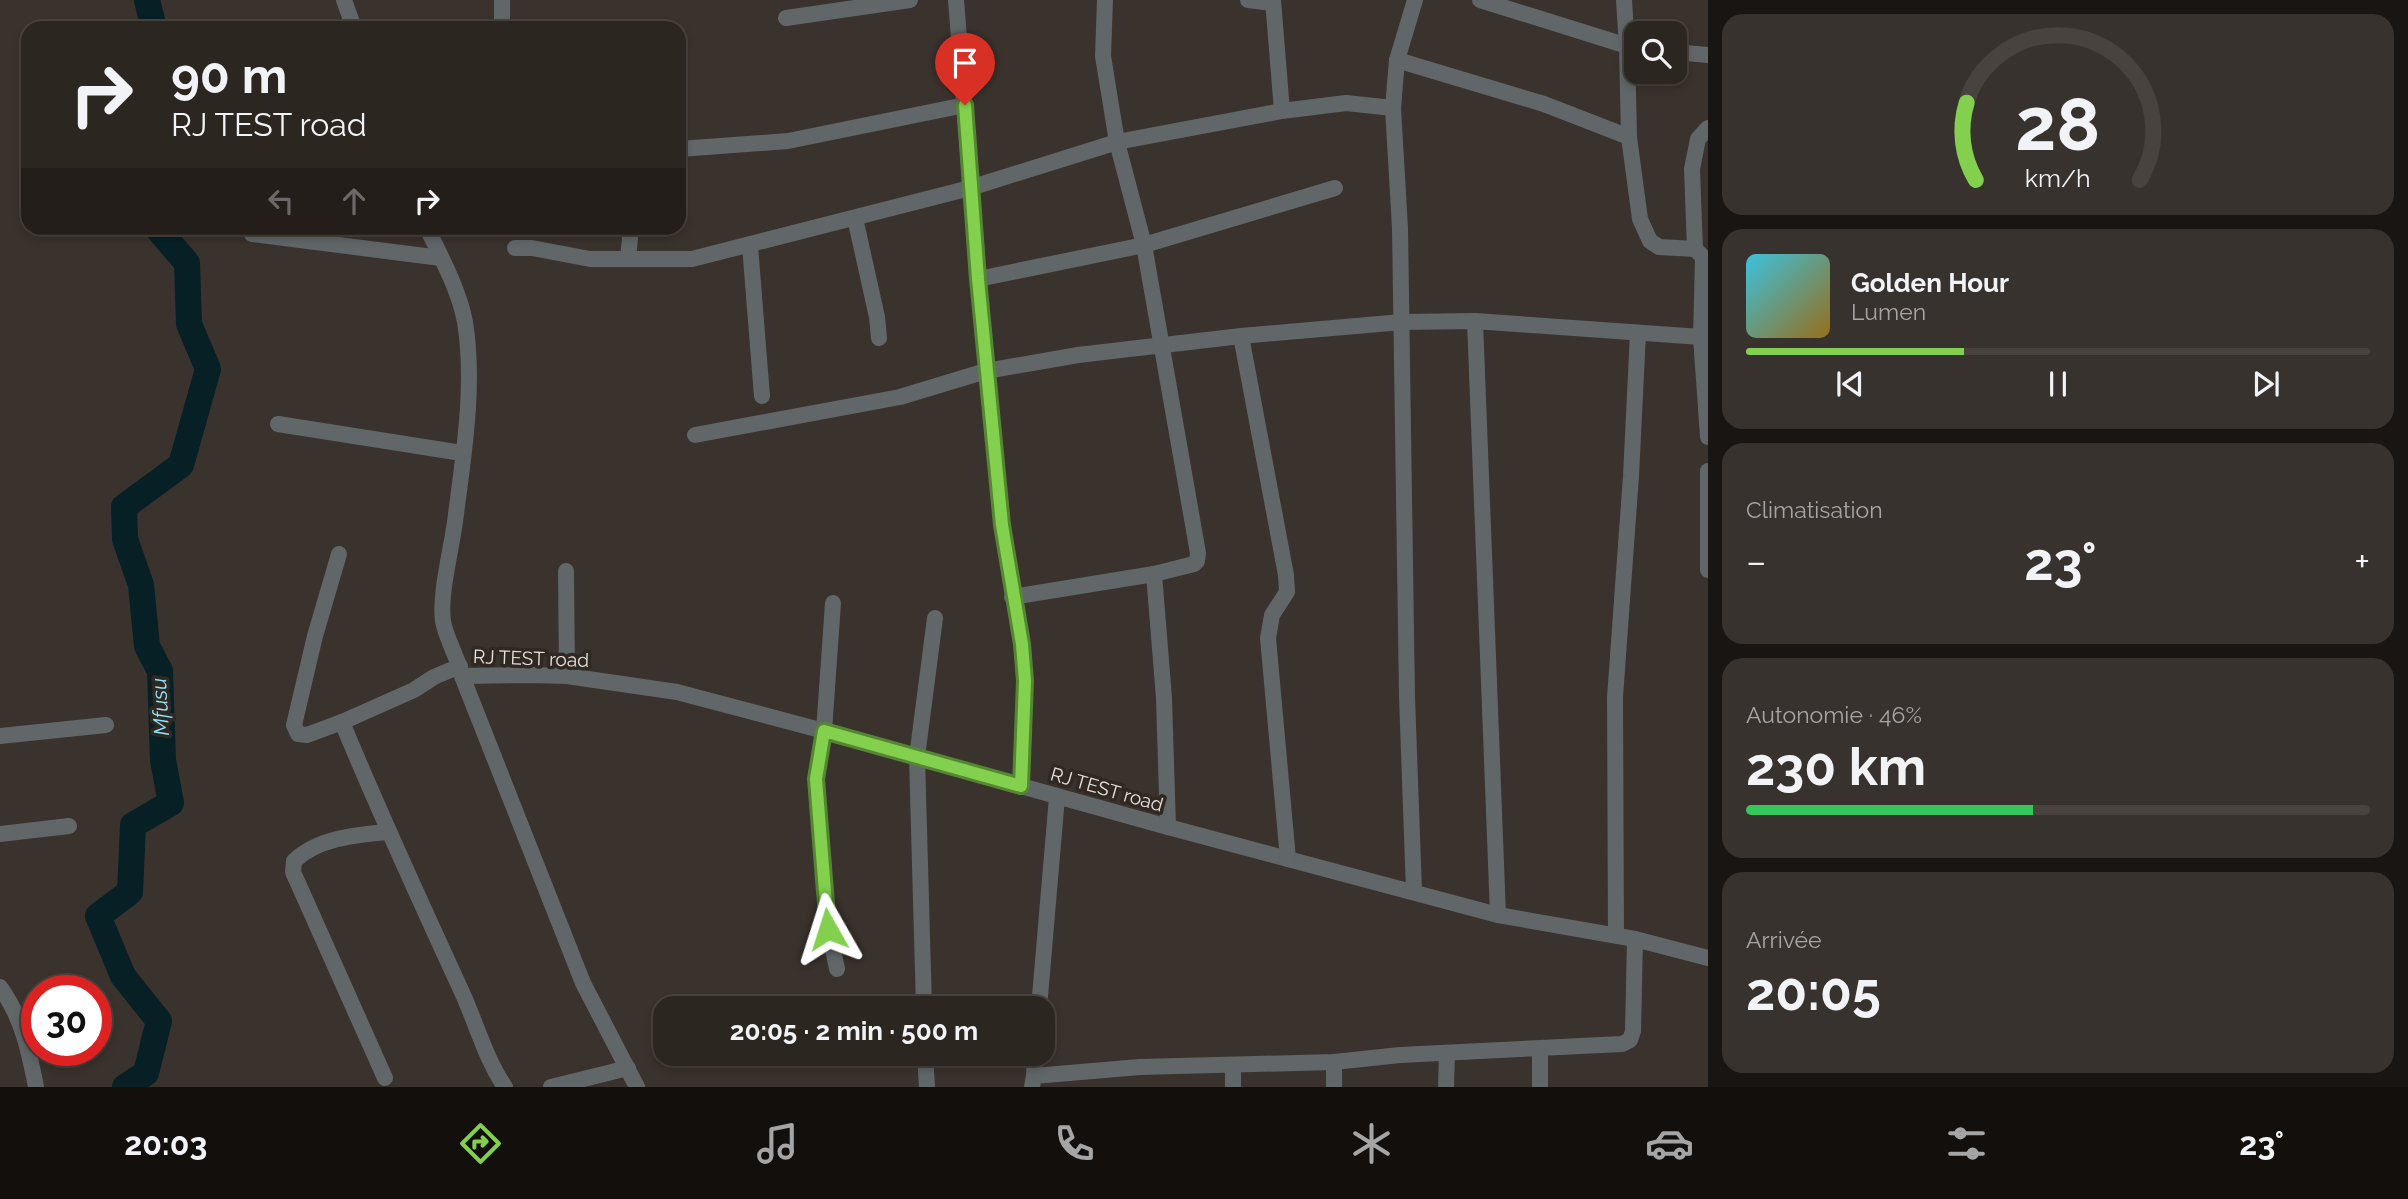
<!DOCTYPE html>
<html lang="fr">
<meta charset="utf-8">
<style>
body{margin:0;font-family:Raleway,sans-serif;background:#38322e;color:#f1f3f6;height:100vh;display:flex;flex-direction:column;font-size:26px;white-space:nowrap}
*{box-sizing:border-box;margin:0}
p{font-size:23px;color:#a6a5a5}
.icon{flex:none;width:38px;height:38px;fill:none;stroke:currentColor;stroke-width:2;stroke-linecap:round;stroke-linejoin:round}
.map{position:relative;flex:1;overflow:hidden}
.drawer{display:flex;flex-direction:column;gap:14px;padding:14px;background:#181512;width:700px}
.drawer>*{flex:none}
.guide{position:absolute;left:21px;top:21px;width:665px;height:214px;border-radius:21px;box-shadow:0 4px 10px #0003,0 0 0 2px #48433f;background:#2c2621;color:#f1f3f6;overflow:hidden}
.controls{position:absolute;left:1624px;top:21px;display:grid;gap:14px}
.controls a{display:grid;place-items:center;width:63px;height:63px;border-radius:14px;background:#2c2621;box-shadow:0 4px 10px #0003,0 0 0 2px #48433f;font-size:35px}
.speed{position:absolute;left:21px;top:975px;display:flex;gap:14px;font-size:35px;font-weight:700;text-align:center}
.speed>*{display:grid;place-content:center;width:91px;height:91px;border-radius:50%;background:#2c2621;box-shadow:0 4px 10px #0003,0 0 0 2px #48433f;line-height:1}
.speed .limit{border:10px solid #d22;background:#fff;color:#111}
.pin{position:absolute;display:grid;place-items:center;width:60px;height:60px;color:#fff;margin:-72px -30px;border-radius:50% 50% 50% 0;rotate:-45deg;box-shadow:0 0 7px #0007}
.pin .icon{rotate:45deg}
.me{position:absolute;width:77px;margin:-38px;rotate:354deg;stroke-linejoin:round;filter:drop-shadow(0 0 5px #0008)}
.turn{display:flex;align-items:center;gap:24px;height:147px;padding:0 35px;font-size:32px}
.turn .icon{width:91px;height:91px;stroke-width:2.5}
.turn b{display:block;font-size:49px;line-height:60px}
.lanes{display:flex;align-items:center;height:66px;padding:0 35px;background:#0003;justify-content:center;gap:35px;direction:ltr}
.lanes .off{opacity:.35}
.big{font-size:52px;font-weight:700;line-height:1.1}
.drawer .widget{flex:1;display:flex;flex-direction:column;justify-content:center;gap:10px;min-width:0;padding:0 24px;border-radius:21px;background:#38322e}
.drawer .dial{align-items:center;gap:0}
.dial svg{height:182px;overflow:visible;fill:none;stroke:#48433f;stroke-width:7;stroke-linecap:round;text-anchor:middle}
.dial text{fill:#f1f3f6;stroke:none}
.song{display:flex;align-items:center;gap:21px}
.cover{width:84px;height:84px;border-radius:10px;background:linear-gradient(135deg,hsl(190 70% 55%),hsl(40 70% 35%))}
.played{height:7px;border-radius:4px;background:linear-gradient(90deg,#83d04e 35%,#48433f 35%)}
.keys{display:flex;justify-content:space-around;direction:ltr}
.heat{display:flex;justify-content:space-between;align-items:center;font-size:38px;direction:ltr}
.charge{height:10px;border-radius:5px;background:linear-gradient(90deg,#34c759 46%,#48433f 0)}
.trip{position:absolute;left:653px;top:996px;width:402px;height:70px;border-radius:21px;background:#2c2621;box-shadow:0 4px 10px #0003,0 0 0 2px #48433f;font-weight:700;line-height:70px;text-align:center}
.dock{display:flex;height:112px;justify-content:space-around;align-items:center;background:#120f0d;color:#a6a5a5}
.dock .icon{width:49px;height:49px}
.dock .on{color:#83d04e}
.dock b{font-size:32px;color:#f1f3f6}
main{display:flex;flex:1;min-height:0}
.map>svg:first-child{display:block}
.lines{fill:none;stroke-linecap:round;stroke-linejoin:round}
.river{stroke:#062025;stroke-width:26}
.street{stroke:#616668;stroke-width:16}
.route-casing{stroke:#558733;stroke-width:18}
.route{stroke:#83d04e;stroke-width:12}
.labels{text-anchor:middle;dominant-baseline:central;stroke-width:7;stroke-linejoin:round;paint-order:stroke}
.street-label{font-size:19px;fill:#e6e1dd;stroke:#302822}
.water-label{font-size:21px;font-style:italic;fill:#94e7fb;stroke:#302822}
</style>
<main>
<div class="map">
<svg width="1708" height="1087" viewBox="0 0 1708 1087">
<rect width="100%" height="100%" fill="#3a322c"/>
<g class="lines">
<g class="river">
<path d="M147 0 154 28"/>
<path d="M125 1087 146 1073 159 1021 123 976 98 916 130 892 133 825 171 803 163 760 160 671 147 646 141 585 125 539 124 507 181 465 208 369 189 324 187 263 157 228"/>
</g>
<g class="street">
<path d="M344 0 354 28"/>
<path d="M502 0V28"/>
<path d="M956 0 978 279 1002 525 1022 644 1025 681 1021 786"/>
<path d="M1248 0 1273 3"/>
<path d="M1273 0 1282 111"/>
<path d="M1480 0 1634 48"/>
<path d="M1624 0 1627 47 1629 137 1640 219 1650 241 1659 247 1695 249"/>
<path d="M786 18 910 0"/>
<path d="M1675 52 1708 55"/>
<path d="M1397 60 1544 104 1629 137"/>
<path d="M1708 128 1698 139 1692 169 1695 249 1703 257 1701 337 1708 437"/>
<path d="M679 149 788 141 965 105"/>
<path d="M855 218 877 317 879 338"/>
<path d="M427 228C441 257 459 290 465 322 475 384 464 452 456 514 453 544 439 593 443 621 446 639 458 657 462 676L531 675 567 676 677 692 824 731 1168 827 1498 915 1635 939 1708 958"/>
<path d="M252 234 441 258"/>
<path d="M750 246 762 396"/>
<path d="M515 248H532L590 259H692L970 188 1117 142 1282 111 1346 103 1393 108"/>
<path d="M628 259 631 228"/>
<path d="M978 279 1144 245 1335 188"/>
<path d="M1475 321 1498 915"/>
<path d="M1241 336 1286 575 1287 592 1272 615 1268 638 1288 859"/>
<path d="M278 424 462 453"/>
<path d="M695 435 900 397 986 371 1078 355 1241 336 1402 322 1475 321 1701 337"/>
<path d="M1708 471V570"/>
<path d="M339 554 315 636 294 725 298 734 307 735 342 722 414 690 434 677 460 666"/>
<path d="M566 571 567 676"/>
<path d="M1154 574 1164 698 1168 827"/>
<path d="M1012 597 1154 574 1194 564 1197 561 1198 553 1144 245 1117 142 1103 56 1105 0"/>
<path d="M833 603 824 731 816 779 827 919 837 969"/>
<path d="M462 676 583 983 637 1087"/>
<path d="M342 722C379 812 420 901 461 990 476 1022 485 1058 505 1087"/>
<path d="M0 736 106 725"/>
<path d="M0 834 69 826"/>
<path d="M1414 891 1407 697 1400 228 1393 108 1397 60 1415 0"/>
<path d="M1616 935 1615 697 1631 476 1638 333"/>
<path d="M0 987C22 1017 29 1051 36 1087"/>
<path d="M924 1008 917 757 935 618"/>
<path d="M1039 1008 1057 797"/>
<path d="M1540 1049V1087"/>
<path d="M925 1054 927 1087"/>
<path d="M1233 1066V1087"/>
<path d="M1034 1076 1035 1054"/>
<path d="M385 1078 293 872 294 861C318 838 355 835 387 832"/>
<path d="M551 1087 628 1068"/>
<path d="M1032 1087 1034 1076 1140 1067 1334 1062 1400 1055 1622 1044 1630 1040 1633 1031 1635 939"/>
<path d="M1334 1087V1062"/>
<path d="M1446 1087 1447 1054"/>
</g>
</g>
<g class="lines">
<g class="route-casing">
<path id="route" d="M828 929 816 779 824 731 1021 786 1025 681 1022 644 1002 525 978 279 965 105"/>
</g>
<use href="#route" class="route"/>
</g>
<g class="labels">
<g class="street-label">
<text transform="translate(531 658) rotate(2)">RJ TEST road</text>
<text transform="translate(1107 789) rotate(16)">RJ TEST road</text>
</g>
<g class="water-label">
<text transform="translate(160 707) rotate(-93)">Mfusu</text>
</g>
</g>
</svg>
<div class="controls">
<a><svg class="icon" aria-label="search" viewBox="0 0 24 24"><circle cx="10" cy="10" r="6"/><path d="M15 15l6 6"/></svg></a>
</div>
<div class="speed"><div class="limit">30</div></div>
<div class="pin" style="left:965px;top:105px;background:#d93025"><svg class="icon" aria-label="arrive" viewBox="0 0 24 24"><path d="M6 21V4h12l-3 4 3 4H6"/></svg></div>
<svg class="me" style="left:828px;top:929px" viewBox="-20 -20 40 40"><path d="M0-17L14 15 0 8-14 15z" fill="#83d04e" stroke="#fff" stroke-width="4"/></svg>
<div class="trip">20:05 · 2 min · 500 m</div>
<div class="guide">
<div class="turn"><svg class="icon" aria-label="right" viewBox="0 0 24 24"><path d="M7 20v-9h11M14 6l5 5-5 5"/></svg><div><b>90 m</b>RJ TEST road</div></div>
<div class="lanes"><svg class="icon off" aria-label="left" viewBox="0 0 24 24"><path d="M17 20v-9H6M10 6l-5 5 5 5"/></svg><svg class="icon off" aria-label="ahead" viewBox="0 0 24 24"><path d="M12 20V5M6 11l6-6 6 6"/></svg><svg class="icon" aria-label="right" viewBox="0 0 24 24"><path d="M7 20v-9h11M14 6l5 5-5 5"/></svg></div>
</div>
</div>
<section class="drawer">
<div class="widget dial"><svg viewBox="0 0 100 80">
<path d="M14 69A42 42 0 1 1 86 69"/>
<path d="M14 69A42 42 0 0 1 10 35" stroke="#83d04e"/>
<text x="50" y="56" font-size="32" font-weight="700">28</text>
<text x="50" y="72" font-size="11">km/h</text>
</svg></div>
<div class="widget">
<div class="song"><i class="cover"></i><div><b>Golden Hour</b><p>Lumen</p></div></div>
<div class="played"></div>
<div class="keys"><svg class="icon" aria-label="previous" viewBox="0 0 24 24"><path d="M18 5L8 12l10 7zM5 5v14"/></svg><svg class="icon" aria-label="pause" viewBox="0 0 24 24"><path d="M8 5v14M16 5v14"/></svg><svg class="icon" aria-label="next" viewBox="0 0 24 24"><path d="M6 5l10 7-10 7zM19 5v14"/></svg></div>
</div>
<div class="widget"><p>Climatisation</p>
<div class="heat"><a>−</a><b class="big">23°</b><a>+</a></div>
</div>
<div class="widget"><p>Autonomie · 46%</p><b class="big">230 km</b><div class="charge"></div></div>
<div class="widget"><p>Arrivée</p><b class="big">20:05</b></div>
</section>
</main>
<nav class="dock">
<b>20:03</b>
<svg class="icon on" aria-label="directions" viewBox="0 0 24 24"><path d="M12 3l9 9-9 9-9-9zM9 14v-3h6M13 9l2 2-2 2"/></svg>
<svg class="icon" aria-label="music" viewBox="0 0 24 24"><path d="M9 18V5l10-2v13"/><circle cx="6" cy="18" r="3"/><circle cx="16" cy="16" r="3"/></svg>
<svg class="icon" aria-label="phone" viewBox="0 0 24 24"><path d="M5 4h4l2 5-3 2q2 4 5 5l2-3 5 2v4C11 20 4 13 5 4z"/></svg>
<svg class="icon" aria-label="climate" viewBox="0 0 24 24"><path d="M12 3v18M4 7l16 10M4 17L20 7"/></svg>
<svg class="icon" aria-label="car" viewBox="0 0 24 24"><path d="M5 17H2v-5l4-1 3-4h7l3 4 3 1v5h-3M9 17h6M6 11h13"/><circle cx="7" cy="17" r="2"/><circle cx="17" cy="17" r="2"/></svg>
<svg class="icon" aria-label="filters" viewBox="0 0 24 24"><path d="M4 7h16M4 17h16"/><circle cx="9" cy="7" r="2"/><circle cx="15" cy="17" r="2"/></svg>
<b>23°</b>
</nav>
